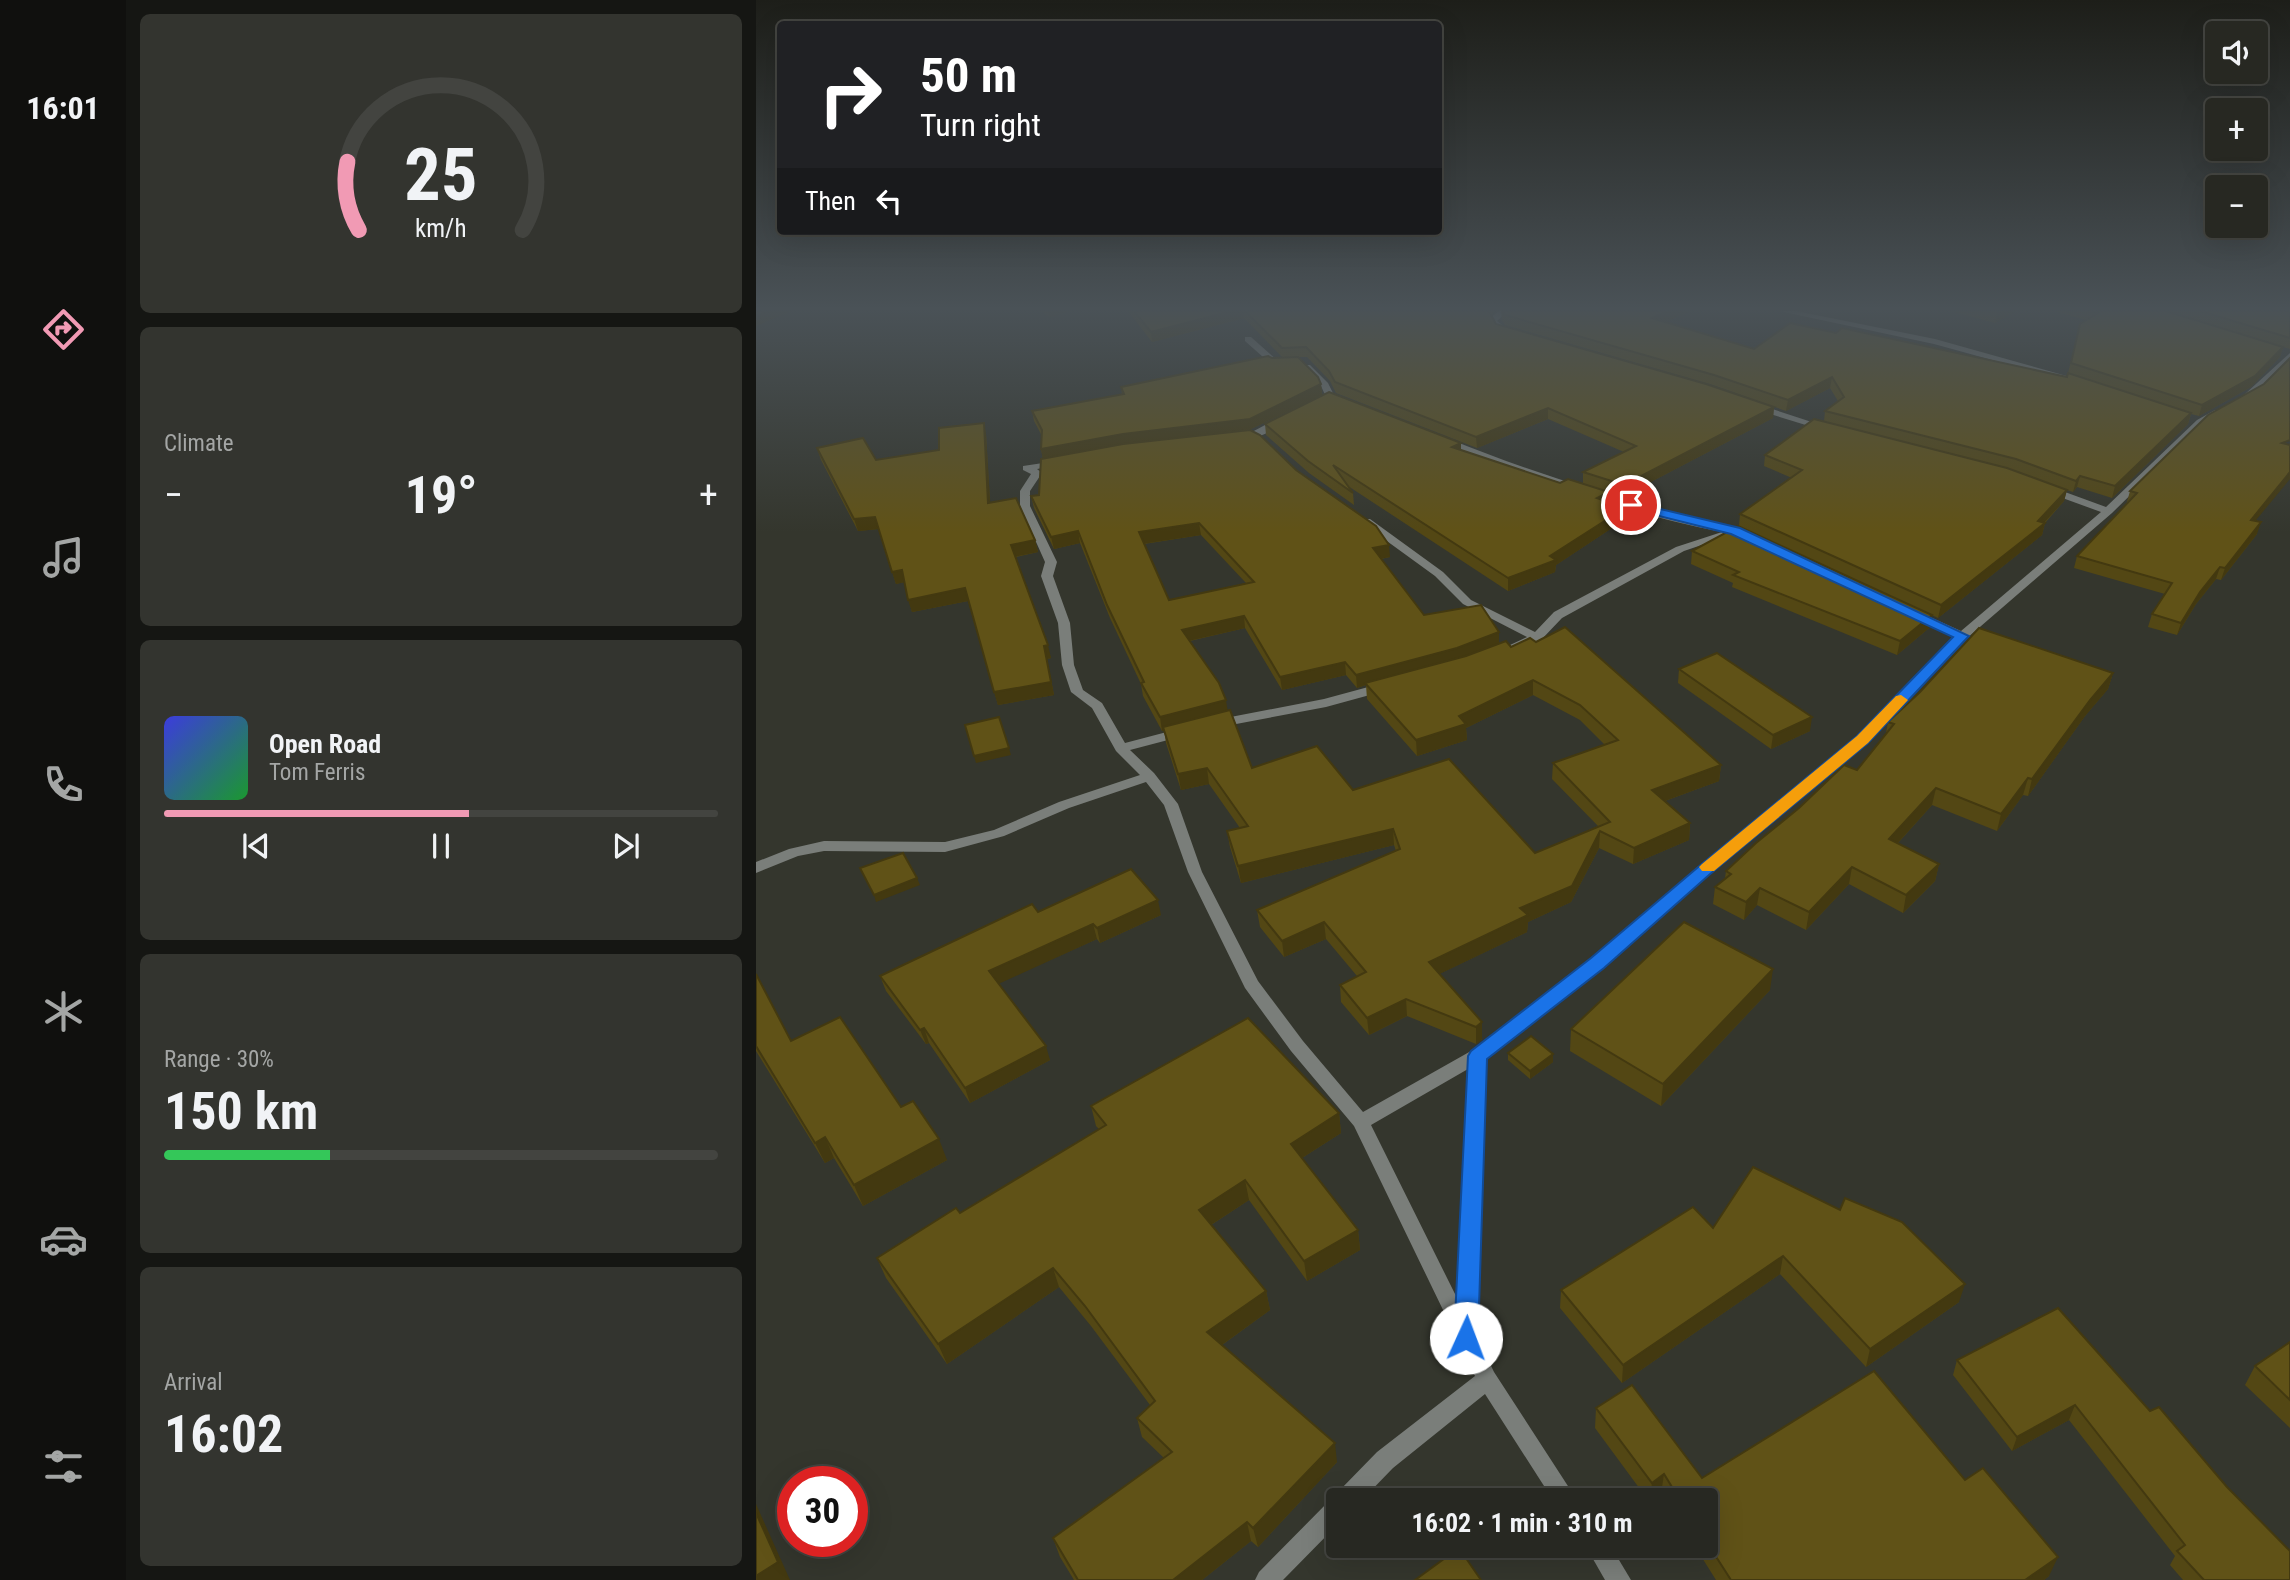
<!DOCTYPE html>
<meta charset="utf-8">
<style>
body{margin:0;font-family:"Roboto Condensed",sans-serif;background:#33342f;color:#f1f3f6;height:100vh;display:flex;flex-direction:column;font-size:26px;white-space:nowrap}
*{box-sizing:border-box;margin:0}
p{font-size:23px;color:#a4a6a5}
.icon{flex:none;width:38px;height:38px;fill:none;stroke:currentColor;stroke-width:2;stroke-linecap:round;stroke-linejoin:round}
.map{position:relative;flex:1;overflow:hidden}
.drawer{display:flex;flex-direction:column;gap:14px;padding:14px;background:#151613;width:630px}
.drawer>*{flex:none}
.banner{position:absolute;left:21px;top:21px;width:665px;height:214px;border-radius:7px;box-shadow:0 7px 28px #0002,0 0 0 2px #434440;background:#202124;color:#fff;overflow:hidden}
.buttons{position:absolute;left:1449px;top:21px;display:grid;gap:14px}
.buttons a{display:grid;place-items:center;width:63px;height:63px;border-radius:7px;background:#272822;box-shadow:0 7px 28px #0002,0 0 0 2px #434440;font-size:35px}
.speed{position:absolute;left:21px;top:1466px;display:flex;gap:14px;font-size:35px;font-weight:700;text-align:center}
.speed>*{display:grid;place-content:center;width:91px;height:91px;border-radius:50%;background:#272822;box-shadow:0 7px 28px #0002,0 0 0 2px #434440;line-height:1}
.speed .limit{border:10px solid #d22;background:#fff;color:#111}
.pin{position:absolute;display:grid;place-items:center;width:60px;height:60px;color:#fff;margin:-30px;border:4px solid #fff;border-radius:50%;box-shadow:0 2px 7px #0007}
.me{position:absolute;width:77px;margin:-38px;rotate:2deg;stroke-linejoin:round;filter:drop-shadow(0 0 5px #0008)}
.turn{display:flex;align-items:center;gap:24px;height:147px;padding:0 28px;font-size:32px}
.turn .icon{width:91px;height:91px;stroke-width:2.5}
.turn b{display:block;font-size:49px;line-height:60px}
.then{display:flex;align-items:center;height:66px;padding:0 28px;background:#0003;gap:14px;font-size:26px}
.big{font-size:52px;font-weight:700;line-height:1.1}
.drawer .widget{flex:1;display:flex;flex-direction:column;justify-content:center;gap:10px;min-width:0;padding:0 24px;border-radius:10px;background:#33342f}
.drawer .dial{align-items:center;gap:0}
.dial svg{height:182px;overflow:visible;fill:none;stroke:#434440;stroke-width:7;stroke-linecap:round;text-anchor:middle}
.dial text{fill:#f1f3f6;stroke:none}
.song{display:flex;align-items:center;gap:21px}
.cover{width:84px;height:84px;border-radius:10px;background:linear-gradient(135deg,hsl(240 70% 55%),hsl(130 70% 35%))}
.played{height:7px;border-radius:4px;background:linear-gradient(90deg,#f19ab4 55%,#434440 55%)}
.keys{display:flex;justify-content:space-around;direction:ltr}
.heat{display:flex;justify-content:space-between;align-items:center;font-size:38px;direction:ltr}
.charge{height:10px;border-radius:5px;background:linear-gradient(90deg,#34c759 30%,#434440 0)}
.trip{position:absolute;left:570px;top:1488px;width:392px;height:70px;border-radius:7px;background:#272822;box-shadow:0 7px 28px #0002,0 0 0 2px #434440;font-weight:700;line-height:70px;text-align:center}
main{display:flex;flex:1;min-height:0}
.dock{display:flex;flex-direction:column;width:126px;justify-content:space-around;align-items:center;background:#10100e;color:#a4a6a5}
.dock .icon{width:49px;height:49px}
.dock .on{color:#f19ab4}
.dock b{font-size:32px;color:#f1f3f6}
.map>svg:first-child{display:block}
.lines{fill:none;stroke-linecap:round;stroke-linejoin:round}
.street{fill:#7a7e7a;fill-rule:evenodd}
.wall{fill:#534714;fill-rule:evenodd}
.shaded-wall{fill:#433910}
.building{fill:#605217;stroke:#433910;stroke-width:2;fill-rule:evenodd}
.route{fill:#1a73e8;stroke:#114b97;stroke-width:2}
.slow{fill:#f59e0b}
</style>
<main>
<nav class="dock">
<b>16:01</b>
<svg class="icon on" aria-label="directions" viewBox="0 0 24 24"><path d="M12 3l9 9-9 9-9-9zM9 14v-3h6M13 9l2 2-2 2"/></svg>
<svg class="icon" aria-label="music" viewBox="0 0 24 24"><path d="M9 18V5l10-2v13"/><circle cx="6" cy="18" r="3"/><circle cx="16" cy="16" r="3"/></svg>
<svg class="icon" aria-label="phone" viewBox="0 0 24 24"><path d="M5 4h4l2 5-3 2q2 4 5 5l2-3 5 2v4C11 20 4 13 5 4z"/></svg>
<svg class="icon" aria-label="climate" viewBox="0 0 24 24"><path d="M12 3v18M4 7l16 10M4 17L20 7"/></svg>
<svg class="icon" aria-label="car" viewBox="0 0 24 24"><path d="M5 17H2v-5l4-1 3-4h7l3 4 3 1v5h-3M9 17h6M6 11h13"/><circle cx="7" cy="17" r="2"/><circle cx="17" cy="17" r="2"/></svg>
<svg class="icon" aria-label="filters" viewBox="0 0 24 24"><path d="M4 7h16M4 17h16"/><circle cx="9" cy="7" r="2"/><circle cx="15" cy="17" r="2"/></svg>
</nav>
<section class="drawer">
<div class="widget dial"><svg viewBox="0 0 100 80">
<path d="M14 69A42 42 0 1 1 86 69"/>
<path d="M14 69A42 42 0 0 1 9 39" stroke="#f19ab4"/>
<text x="50" y="56" font-size="32" font-weight="700">25</text>
<text x="50" y="72" font-size="11">km/h</text>
</svg></div>
<div class="widget"><p>Climate</p>
<div class="heat"><a>−</a><b class="big">19°</b><a>+</a></div>
</div>
<div class="widget">
<div class="song"><i class="cover"></i><div><b>Open Road</b><p>Tom Ferris</p></div></div>
<div class="played"></div>
<div class="keys"><svg class="icon" aria-label="previous" viewBox="0 0 24 24"><path d="M18 5L8 12l10 7zM5 5v14"/></svg><svg class="icon" aria-label="pause" viewBox="0 0 24 24"><path d="M8 5v14M16 5v14"/></svg><svg class="icon" aria-label="next" viewBox="0 0 24 24"><path d="M6 5l10 7-10 7zM19 5v14"/></svg></div>
</div>
<div class="widget"><p>Range · 30%</p><b class="big">150 km</b><div class="charge"></div></div>
<div class="widget"><p>Arrival</p><b class="big">16:02</b></div>
</section>
<div class="map">
<svg width="1534" height="1580" viewBox="0 0 1534 1580">
<rect width="100%" height="100%" fill="#34362d"/>
<g class="lines">
<g class="street">
<path d="M743 311H752L741 321 750 328V332H744L734 324V318Z"/>
<path d="M1023 311H1040L1179 339 1332 382 1327 385 1178 344Z"/>
<path d="M489 337H495L522 361 530 363 517 366 489 341Z"/>
<path d="M1534 353V361C1523 373 1506 398 1489 398V394Z"/>
<path d="M548 365H554L572 383 578 395 590 400V404L571 399 565 386 548 369Z"/>
<path d="M998 405H1004L1074 428 1066 430 998 409Z"/>
<path d="M1459 410 1467 412 1447 424 1356 513 1210 639 1112 742 952 875 848 967 730 1059 720 1335 738 1372 821 1500H797L729 1394 637 1468 606 1500H583V1523L527 1580H499L503 1572 575 1499 580 1497 582 1492 621 1452 719 1376 598 1126 535 1051 489 988 432 872 408 805 390 782 313 808 248 836 189 852 68 851 42 856 0 873V862L33 849 68 841 189 842 238 830 303 802 384 775 360 751 336 708 315 692 306 665 302 623 285 576 289 562 264 506V491L275 474 267 470V466L307 460V464L281 469 286 473 274 491V506L301 562 297 576 314 623 318 665 327 690 346 703 369 743 426 728 433 732 431 735 374 750 398 773 422 804 446 872 502 981 547 1041 607 1112 715 1051 836 959 1102 736 1198 637 1155 618V612H1163L1205 631 1345 512 1290 492V488H1298L1350 507 1441 420ZM712 1069 701 1298 615 1125Z"/>
<path d="M522 418 530 420C518 430 493 446 478 437L496 432Z"/>
<path d="M685 438H691C768 470 846 493 925 517 948 523 979 521 996 537L991 540 978 534 928 551 806 618 785 640 764 648H756L754 645 771 637 707 604 679 576 606 523V519H614L687 572 715 600 779 632 798 612 920 547 966 532C873 514 772 479 685 442Z"/>
<path d="M627 683 633 687 632 690 570 707 459 728 452 724 459 720 568 699Z"/>
<path d="M829 1545H854L875 1580H849Z"/>
</g>
</g>
<g class="wall">
<path d="M284 311H314L294 317Z"/>
<path d="M372 311H739L735 315 740 324 1018 407 1017 418 868 496 853 492V502L868 520 800 565 799 572 752 591 592 486 597 493 598 505 553 473 510 435 509 424 705 443V450L804 483 827 484V472L868 452 792 419 721 448 580 393 574 381 551 357H543L565 384 566 395 495 429 476 432 540 470 634 557 625 559 668 615 755 647 965 765 963 781 909 801 934 823 933 840 877 864 843 848 815 902 772 922 771 932 683 974 726 1022V1039L720 1044 651 1016 613 1035 585 1002 584 985 601 976 570 939 528 957 504 927 501 910 640 851 638 845 485 883 474 847 471 831 484 828 453 784 425 790 410 743 408 730 406 731 387 696 385 684 354 618 324 543 298 549 278 508 275 496 283 495 287 459 285 449 286 436 278 421 276 411 366 394 365 387 516 358H527L488 318 396 342ZM445 535 490 583 413 600 388 544ZM489 628 526 690 590 675 601 688 610 685 611 699 661 756 711 740 710 728 777 695 824 720 849 745 797 763 796 779 842 826 779 853 597 790 496 768 471 711 434 641Z"/>
<path d="M745 311H934L910 322 998 349 1080 333 1311 377 1324 324 1330 320 1298 311H1534V349L1527 347 1524 357 1495 387 1443 416 1435 414 1432 424 1356 498 1321 487 1317 492 1311 490 1308 501 1289 523 1286 535 1182 618 1059 561 1173 628 1141 655 976 587 977 583 935 564 936 551 983 526 984 514 1036 478 1008 466 1009 455 1068 421 1069 411 1082 401 1074 388 1030 411 957 385 749 325 746 320Z"/>
<path d="M1194 311H1260L1239 323Z"/>
<path d="M1508 384 1500 521 1501 534 1465 580 1460 579 1440 604 1421 635 1392 627 1396 614 1409 594 1318 568 1321 556 1372 503 1371 502 1374 491Z"/>
<path d="M230 434 234 502 279 540 282 552 260 557 295 658 291 659 298 695 242 705 212 601 156 612 148 582 140 584 123 529 102 531 65 460 61 448 120 460 183 450Z"/>
<path d="M923 669 1054 731 1015 749 922 683Z"/>
<path d="M1357 673 1352 689 1329 716 1272 796 1267 795 1241 831 1176 805 1142 843 1183 864 1179 881 1147 913 1093 884 1050 930 1001 905 988 920 957 904 959 887 969 878 970 871 1101 770 1130 733 1132 722Z"/>
<path d="M282 912 405 915 344 943 341 939 243 983 294 1060 214 1103 173 1043 170 1044 130 991 124 976Z"/>
<path d="M0 974 35 1041 145 1107 191 1160 107 1206 78 1158 69 1163 0 1051Z"/>
<path d="M1014 990 905 1106 814 1051 815 1029Z"/>
<path d="M752 1053 797 1062 774 1079 752 1060Z"/>
<path d="M335 1106 583 1113 585 1133 546 1158 602 1230 604 1250 551 1281 493 1200 455 1225 510 1291 514 1310 466 1345 581 1462 502 1547 495 1541 446 1580H318L304 1557 297 1538 408 1458 386 1437 381 1418 394 1405 335 1326 303 1287 191 1364 130 1278 121 1258 204 1213 343 1129 340 1126Z"/>
<path d="M957 1228 1203 1302 1110 1367 1024 1274 866 1383 804 1308 805 1290Z"/>
<path d="M1302 1308 1534 1580H1427L1414 1565 1419 1556 1313 1420 1256 1451 1197 1375 1201 1360Z"/>
<path d="M1534 1342V1428L1489 1385 1499 1366Z"/>
<path d="M840 1408 946 1478 1209 1480 1293 1576 1288 1580H960L938 1545H950V1500H909L905 1494 897 1500H892L839 1428Z"/>
</g>
<g class="shaded-wall">
<path d="M12 311H36L0 326V316Z"/>
<path d="M293 311H314L294 317Z"/>
<path d="M476 311H487L488 318 396 342 395 332Z"/>
<path d="M912 311H934L896 328V318Z"/>
<path d="M1245 311H1260L1239 323 1241 313Z"/>
<path d="M1527 347 1524 357 1495 387 1443 416 1446 405Z"/>
<path d="M1076 377 1074 388 1030 411 1032 400Z"/>
<path d="M565 384 566 395 495 429 369 444 287 460 285 449Z"/>
<path d="M1018 407 1017 418 868 496V485Z"/>
<path d="M792 408V419L721 448 720 437Z"/>
<path d="M1435 413 1432 424 1356 498 1359 486Z"/>
<path d="M228 423 230 434 235 515 232 503Z"/>
<path d="M705 443V455L696 447Z"/>
<path d="M1534 472V479L1491 531 1495 520Z"/>
<path d="M1324 476 1321 487 1317 492 1320 481Z"/>
<path d="M1311 490 1308 501 1286 525 1289 523 1286 535 1182 618 1185 605 1282 521Z"/>
<path d="M853 492V504L841 498Z"/>
<path d="M869 508 868 520 800 565 799 572 752 591V578L794 556Z"/>
<path d="M119 517 123 529 102 531 98 519Z"/>
<path d="M1505 522 1501 534 1465 580 1469 568Z"/>
<path d="M443 523 445 535 386 544 383 532Z"/>
<path d="M322 531 324 543 298 549 295 537Z"/>
<path d="M279 540 282 552 258 557 255 545Z"/>
<path d="M633 545 634 557 618 560 617 548Z"/>
<path d="M1464 567 1460 579 1440 604 1421 635 1425 623 1444 592Z"/>
<path d="M146 570 149 582 140 584 136 572Z"/>
<path d="M209 588 212 601 156 612 152 600Z"/>
<path d="M1176 615 1173 628 1141 655 1144 641Z"/>
<path d="M488 616 489 628 428 642 426 630Z"/>
<path d="M743 632V645L701 661 609 683 610 685 601 688 600 675Z"/>
<path d="M292 645 295 658 291 659 298 695 242 705 238 692 288 646Z"/>
<path d="M589 662 590 675 526 690 524 677Z"/>
<path d="M1357 673 1352 689 1329 716 1272 796 1276 779 1334 700Z"/>
<path d="M777 680V695L710 728 711 740 661 756 660 740 703 716Z"/>
<path d="M470 700 472 713 406 731 404 717Z"/>
<path d="M1056 717 1054 731 1015 749 1017 735Z"/>
<path d="M253 748 255 755 220 763 218 756Z"/>
<path d="M965 765 963 781 895 806 896 790Z"/>
<path d="M451 768 453 784 425 790 422 774Z"/>
<path d="M1272 778 1267 795 1241 831 1245 814Z"/>
<path d="M1180 788 1176 805 1130 856 1133 839Z"/>
<path d="M934 823 933 840 877 864 878 848Z"/>
<path d="M637 829 638 845 485 883 482 866Z"/>
<path d="M844 831 843 848 815 902 772 922 771 932 673 979V962L764 908Z"/>
<path d="M1183 864 1179 881 1147 913 1150 895Z"/>
<path d="M1096 867 1093 884 1050 930 1053 912Z"/>
<path d="M161 878 164 885 120 902 118 895Z"/>
<path d="M1004 888 1001 905 988 920 990 902Z"/>
<path d="M402 900 405 915 344 943 341 928Z"/>
<path d="M568 922 570 939 528 957 526 941Z"/>
<path d="M337 924 341 939 238 986 233 971Z"/>
<path d="M1017 969 1014 990 905 1106 907 1084Z"/>
<path d="M650 999 651 1016 613 1035 611 1018Z"/>
<path d="M726 1022V1039L720 1044V1027Z"/>
<path d="M168 1028 173 1043 170 1044 164 1030Z"/>
<path d="M290 1046 294 1060 214 1103 209 1088Z"/>
<path d="M797 1054V1062L774 1079V1071Z"/>
<path d="M583 1113 585 1133 538 1163 535 1144Z"/>
<path d="M69 1137 78 1158 69 1163 59 1143Z"/>
<path d="M183 1139 191 1160 107 1206 98 1185Z"/>
<path d="M489 1180 493 1200 447 1230 443 1210Z"/>
<path d="M602 1230 604 1250 551 1281 548 1261Z"/>
<path d="M1027 1256 1024 1274 866 1383 867 1365Z"/>
<path d="M297 1268 303 1287 191 1364 182 1344Z"/>
<path d="M1209 1284 1203 1302 1110 1367 1114 1349Z"/>
<path d="M510 1291 514 1310 456 1352 451 1332Z"/>
<path d="M1319 1405 1313 1420 1256 1451 1261 1437Z"/>
<path d="M579 1443 581 1462 502 1547 497 1528Z"/>
<path d="M908 1474 905 1494 897 1500H894L896 1483Z"/>
<path d="M0 1504 34 1580H0Z"/>
<path d="M491 1522 495 1541 446 1580H417Z"/>
<path d="M1302 1557 1293 1576 1288 1580H1269Z"/>
</g>
<g class="building">
<path d="M0 311H12L0 316Z"/>
<path d="M378 311H476L395 332Z"/>
<path d="M489 311H733L740 324 950 384 1018 407 868 485 827 472 880 446 792 408 720 437 579 382 573 371 550 347 526 348Z"/>
<path d="M746 311H912L896 318 998 349 1034 323 1080 333 1086 328 1311 377 1312 373 1435 413 1359 486 1324 476 1320 481 1260 459 1069 411 1088 397 1076 377 1032 400 958 375 749 315Z"/>
<path d="M1336 311H1410L1527 347 1499 376 1446 405 1315 363 1324 324 1342 313Z"/>
<path d="M1444 311H1534V338Z"/>
<path d="M512 356 516 358 542 357 562 377 565 384 494 419 367 434 285 449 286 430 276 411 368 394 365 387Z"/>
<path d="M1534 358V440L1526 443 1534 445V472L1495 520 1505 522 1469 568 1464 567 1444 592 1425 623 1396 614 1416 583 1321 556 1381 493 1374 491 1452 415 1508 384Z"/>
<path d="M573 392 705 443 696 447 804 483 812 479 853 492 841 498 869 508 794 556 800 560 752 578 577 465 597 493 552 461 509 424Z"/>
<path d="M1058 419 1251 468 1311 490 1282 521 1289 523 1185 605 984 514 1046 470 1009 455Z"/>
<path d="M228 423 232 503 260 498 279 540 255 545 292 645 288 646 295 682 238 692 209 588 152 600 146 570 136 572 119 517 98 519 61 448 107 438 120 460 183 450V428Z"/>
<path d="M494 430 504 435 540 470 620 526 633 545 617 548 668 615 725 605 743 632 701 648 600 675 589 662 524 677 488 616 426 630 463 683 470 700 404 717 385 683 388 682 351 605 322 531 295 537 275 496 283 495 285 459 367 444ZM443 523 498 582 413 600 383 532Z"/>
<path d="M982 526 1176 615 1144 641 977 575 983 572 936 551Z"/>
<path d="M809 627 965 765 896 790 934 823 878 848 844 831 816 886 764 908 772 915 673 962 726 1022 720 1027 650 999 611 1018 584 985 610 972 568 922 526 941 501 910 644 849 637 829 482 866 471 831 492 826 451 768 422 774 407 727 474 710 496 768 561 746 597 790 693 759 779 853 854 822 797 763 862 740 824 705 777 680 703 716 710 724 660 740 609 683 710 656 750 641 755 647 774 638 780 642Z"/>
<path d="M1223 628 1357 673 1334 700 1276 779 1272 778 1245 814 1180 788 1133 839 1183 864 1150 895 1096 867 1053 912 1004 888 990 902 959 887 975 874 970 871 1000 843 1043 808 1088 765 1101 770 1138 724 1132 722 1164 692Z"/>
<path d="M961 653 1056 717 1017 735 923 669Z"/>
<path d="M243 717 253 748 218 756 209 725Z"/>
<path d="M147 853 161 878 118 895 104 868Z"/>
<path d="M375 869 402 900 341 928 337 924 233 971 290 1046 209 1088 168 1028 164 1030 124 976 276 904 282 912Z"/>
<path d="M928 922 1017 969 907 1084 815 1029Z"/>
<path d="M0 974 35 1041 84 1017 145 1107 157 1101 183 1139 98 1185 69 1137 59 1143 0 1046Z"/>
<path d="M492 1018 583 1113 535 1144 602 1230 548 1261 489 1180 443 1210 510 1291 451 1332 579 1443 497 1528 491 1522 417 1580H322L297 1538 416 1452 381 1418 399 1401 329 1306 297 1268 182 1344 121 1258 200 1208 204 1213 350 1125 335 1106Z"/>
<path d="M775 1036 797 1054 774 1071 752 1053Z"/>
<path d="M997 1167 1084 1210 1089 1198 1146 1222 1209 1284 1114 1349 1027 1256 867 1365 805 1290 937 1207 957 1228Z"/>
<path d="M1302 1308 1394 1411 1403 1407 1471 1487 1534 1551V1580H1448L1421 1551 1429 1545 1319 1405 1261 1437 1201 1360Z"/>
<path d="M1534 1342V1400L1499 1366Z"/>
<path d="M1118 1371 1209 1480 1227 1468 1302 1557 1269 1580H975L950 1541V1500H924L908 1474 896 1483 840 1408 876 1385 946 1478Z"/>
<path d="M0 1513 22 1562 0 1576Z"/>
<path d="M703 1548 725 1580H659Z"/>
</g>
<linearGradient id="sky" x2="0" y2="1"><stop stop-color="#1d1e19"/><stop offset="0.58" stop-color="#4a5257"/><stop offset="1" stop-color="#4a5257" stop-opacity="0"/></linearGradient>
<rect width="1534" height="532" fill="url(#sky)"/>
<path class="route" d="M875 502 984 528 1213 636 1112 743 953 875 848 968 731 1059 722 1338 718 1346 710 1349 702 1346 698 1338 712 1056 715 1051 835 958 941 868 1101 736 1197 637 975 534 871 508V503Z"/>
<path class="slow" d="M1145 695 1152 700 1112 743 958 871H946L943 867 946 864 1101 736 1140 696Z"/>
</svg>
<div class="buttons">
<a><svg class="icon" aria-label="sound" viewBox="0 0 24 24"><path d="M4 9h4l5-4v14l-5-4H4zM17 9q2 3 0 6"/></svg></a>
<a>+</a>
<a>−</a>
</div>
<div class="speed"><div class="limit">30</div></div>
<div class="pin" style="left:875px;top:505px;background:#d93025"><svg class="icon" aria-label="arrive" viewBox="0 0 24 24"><path d="M6 21V4h12l-3 4 3 4H6"/></svg></div>
<svg class="me" style="left:710px;top:1338px" viewBox="-20 -20 40 40"><circle r="19" fill="#fff"/><path d="M0-13L10 11 0 6-10 11z" fill="#1a73e8"/></svg>
<div class="trip">16:02 · 1 min · 310 m</div>
<div class="banner">
<div class="turn"><svg class="icon" aria-label="right" viewBox="0 0 24 24"><path d="M7 20v-9h11M14 6l5 5-5 5"/></svg><div><b>50 m</b>Turn right</div></div>
<div class="then">Then<svg class="icon" aria-label="left" viewBox="0 0 24 24"><path d="M17 20v-9H6M10 6l-5 5 5 5"/></svg></div>
</div>
</div>
</main>
